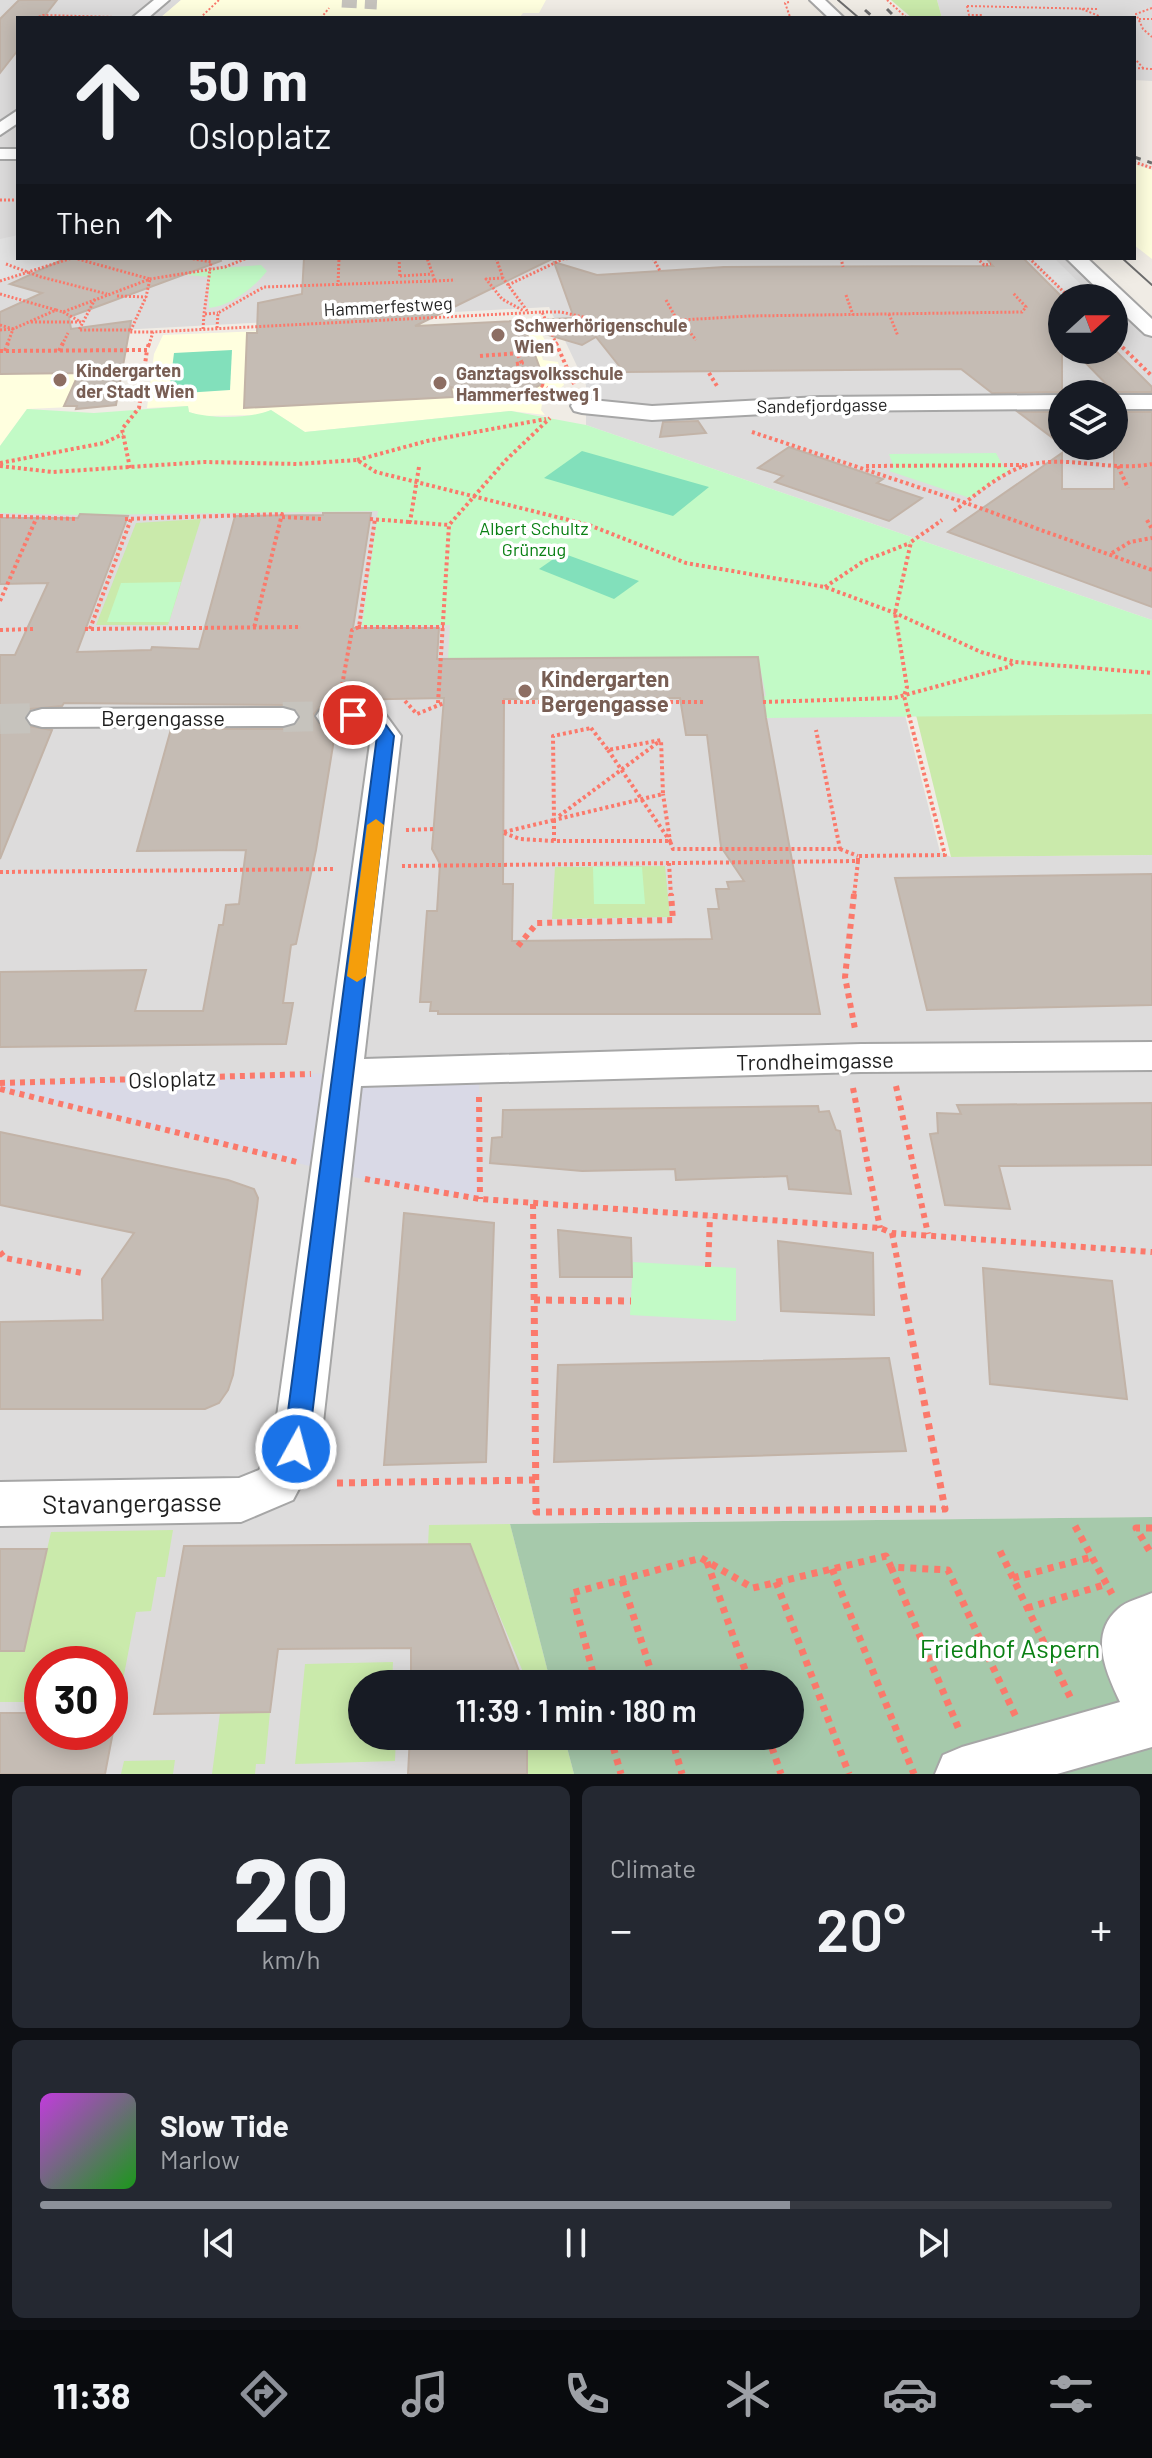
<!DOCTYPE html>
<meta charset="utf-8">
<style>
body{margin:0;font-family:Barlow,sans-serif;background:#242831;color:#f1f3f6;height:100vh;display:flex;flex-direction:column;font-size:30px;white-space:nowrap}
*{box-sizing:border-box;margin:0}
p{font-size:26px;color:#9ea1a6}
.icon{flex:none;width:44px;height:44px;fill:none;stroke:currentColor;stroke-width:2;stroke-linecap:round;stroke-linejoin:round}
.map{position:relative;height:1774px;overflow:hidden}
.side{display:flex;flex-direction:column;gap:12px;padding:12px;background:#0d0f14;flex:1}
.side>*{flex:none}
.guide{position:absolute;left:16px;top:16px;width:1120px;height:244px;border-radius:0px;box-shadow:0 4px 20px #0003;background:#171b24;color:#f1f3f6;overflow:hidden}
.needle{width:52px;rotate:69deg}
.tools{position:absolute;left:1048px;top:284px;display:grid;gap:16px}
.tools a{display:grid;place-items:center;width:80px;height:80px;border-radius:50%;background:#171b24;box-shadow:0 4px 20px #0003;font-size:40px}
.speed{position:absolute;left:24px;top:1646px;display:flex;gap:16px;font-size:40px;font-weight:700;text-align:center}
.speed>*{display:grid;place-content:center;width:104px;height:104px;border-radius:50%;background:#171b24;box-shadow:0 4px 20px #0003;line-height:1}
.speed .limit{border:12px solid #d22;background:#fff;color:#111}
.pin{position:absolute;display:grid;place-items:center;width:68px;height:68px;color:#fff;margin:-34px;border:4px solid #fff;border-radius:50%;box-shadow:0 2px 8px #0007}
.me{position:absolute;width:88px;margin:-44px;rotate:7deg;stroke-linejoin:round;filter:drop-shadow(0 0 6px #0008)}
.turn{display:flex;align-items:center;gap:28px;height:168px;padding:0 40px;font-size:36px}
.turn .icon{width:104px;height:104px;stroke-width:2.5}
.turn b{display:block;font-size:56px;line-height:68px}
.then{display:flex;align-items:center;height:76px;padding:0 40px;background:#0003;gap:16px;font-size:30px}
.big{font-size:60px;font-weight:600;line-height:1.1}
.side .tile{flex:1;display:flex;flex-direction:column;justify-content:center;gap:12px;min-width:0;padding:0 28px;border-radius:12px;background:#242831}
.side .dial{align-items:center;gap:0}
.dial b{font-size:104px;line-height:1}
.song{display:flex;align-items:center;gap:24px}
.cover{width:96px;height:96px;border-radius:12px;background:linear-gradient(135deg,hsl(290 70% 55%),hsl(120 70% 35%))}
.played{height:8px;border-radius:4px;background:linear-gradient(90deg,#8c9099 70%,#363941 70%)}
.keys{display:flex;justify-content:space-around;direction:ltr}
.heat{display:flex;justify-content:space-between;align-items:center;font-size:44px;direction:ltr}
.side .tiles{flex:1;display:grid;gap:12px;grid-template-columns:1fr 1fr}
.tile:last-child{grid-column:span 2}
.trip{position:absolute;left:348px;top:1670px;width:456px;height:80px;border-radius:40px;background:#171b24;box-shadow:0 4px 20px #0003;font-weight:600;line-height:80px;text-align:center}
.tab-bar{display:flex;height:128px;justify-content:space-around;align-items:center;background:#090b0e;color:#9ea1a6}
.tab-bar .icon{width:56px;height:56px}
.tab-bar .selected{color:#8c9099}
.tab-bar b{font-size:36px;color:#f1f3f6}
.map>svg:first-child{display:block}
.residential{fill:#dddcdc;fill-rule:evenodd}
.education{fill:#ffffdf}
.grass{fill:#caeaab}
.cemetery{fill:#a6c9ab}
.park{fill:#c2fac6}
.pitch{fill:#82e0bb}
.parking{fill:#e3e3e3}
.plaza{fill:#d9d9e6}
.building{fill:#c5bcb4;stroke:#c2b3a7;stroke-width:2;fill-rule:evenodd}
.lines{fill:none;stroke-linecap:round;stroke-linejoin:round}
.minor-tunnel-far1{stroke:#c6c3bd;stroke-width:15;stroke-dasharray:15 8;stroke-linecap:butt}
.minor-tunnel{stroke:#c6c3bd;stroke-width:30;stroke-dasharray:30 15;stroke-linecap:butt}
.minor-casing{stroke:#a6a6a6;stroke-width:4}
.path-far4{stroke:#fb796b;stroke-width:2;stroke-dasharray:2 2;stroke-linecap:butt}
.path-far3{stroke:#fb796b;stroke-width:3;stroke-dasharray:2 2;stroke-linecap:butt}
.path-far2{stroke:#fb796b;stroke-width:4;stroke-dasharray:3 3;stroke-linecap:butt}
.path-far1{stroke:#fb796b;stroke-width:6;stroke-dasharray:5 5;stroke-linecap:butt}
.path{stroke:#fb796b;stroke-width:7;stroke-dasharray:6 6;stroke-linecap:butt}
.minor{fill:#fff;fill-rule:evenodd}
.tram{stroke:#6d6d6d;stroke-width:2}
.rail{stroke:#6d6d6d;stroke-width:3;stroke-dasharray:7 7;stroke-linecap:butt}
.route{fill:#1a73e8;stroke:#114b97;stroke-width:2}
.slow{fill:#f59e0b}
.education-dot{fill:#8d6e63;stroke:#fff;stroke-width:3}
.labels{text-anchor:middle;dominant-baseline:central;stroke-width:7;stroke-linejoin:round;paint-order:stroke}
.far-street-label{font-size:18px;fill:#1f1f1f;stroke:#fff}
.far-education-label{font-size:18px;font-weight:bold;fill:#785e54;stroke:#fff;text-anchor:start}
.far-park-label{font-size:18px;fill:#0a8014;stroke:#fff}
.education-label{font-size:22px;font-weight:bold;fill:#785e54;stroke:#fff;text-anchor:start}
.street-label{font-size:22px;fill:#1f1f1f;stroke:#fff}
.near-street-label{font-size:26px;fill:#1f1f1f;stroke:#fff}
.near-park-label{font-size:26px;fill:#0a8014;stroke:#fff}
</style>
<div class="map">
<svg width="1152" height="1774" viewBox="0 0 1152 1774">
<rect width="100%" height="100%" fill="#f0ece5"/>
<g class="residential">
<path d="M0 0H181L160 18H18V258H1077L1152 328V620L586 425V385L549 307 119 330 0 348ZM1062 298H1114V350H1062ZM1062 394H1114V446H1062Z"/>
<path d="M937 0H1152V81L1134 80V18H942Z"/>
<path d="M0 510H384L905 715 940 852 951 857 1152 855V1517L510 1524 551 1684H362V1736H564L574 1774H0ZM42 1664H110V1732H42Z"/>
</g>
<g class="education">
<path d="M181 0H546L539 13H523L519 18H160Z"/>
<path d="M1134 164 1152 170V259L1134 245Z"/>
<path d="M534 320 547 344 539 348 543 360 558 362 564 385 542 404 541 410 545 415 511 411 305 432 271 410 258 415 202 416 189 412 188 406 147 408 154 354 163 335Z"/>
<path d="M125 355 116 405 27 409 0 446V356Z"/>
</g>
<g class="grass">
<path d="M891 0H937L942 18H912Z"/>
<path d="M201 519 168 625H96L136 523Z"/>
<path d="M1152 714V855L951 857 916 715Z"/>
<path d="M665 866 670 917 552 919 555 867Z"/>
<path d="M510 1524 551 1684H528L470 1545H428L429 1525Z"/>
<path d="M173 1530 165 1577H157L151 1611 136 1612 119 1701H110V1664H42V1702H0V1651L24 1650 51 1532Z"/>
<path d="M393 1662 392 1684H362V1736H396L395 1761 295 1764 305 1664Z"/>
<path d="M270 1712 265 1764H256L255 1774H212L220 1713Z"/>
<path d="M527 1736H564L574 1774H527Z"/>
<path d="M175 1760 173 1774H121L124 1761Z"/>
</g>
<path class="cemetery" d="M1152 1517V1774H574L564 1736H790V1684H551L510 1524Z"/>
<g class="park">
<path d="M261 265 267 271C254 288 229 307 209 308V277L187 275C207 267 239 267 261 265Z"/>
<path d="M188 406 189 412C212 419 248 419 271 410L305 432 511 411 586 425 1152 620V714L766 718 762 696H766L758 657 448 659 450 625 362 626 378 511 80 515 0 513V446L27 409 94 413Z"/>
<path d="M996 453 1003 466 1010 470 970 498 889 471 894 468 889 454Z"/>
<path d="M181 582 169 622H107L121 583Z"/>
<path d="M593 867H642L645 904H594Z"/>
<path d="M633 1262 736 1268V1321L630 1315Z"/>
</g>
<g class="pitch">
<path d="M232 350 230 390 169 394 174 353Z"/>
<path d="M582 451 709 487 673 516 544 478Z"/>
<path d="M562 553 639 581 614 599 539 569Z"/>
</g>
<g class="parking">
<path d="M18 235V258H72L0 281V239Z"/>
<path d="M1031 258H1054L1095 298H1072Z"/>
</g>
<path class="plaza" d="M479 1069 480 1199 366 1180 0 1089V1083Z"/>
<g class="building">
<path d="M19 0H57L43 18H18V50L0 73V19Z"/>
<path d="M66 258H220L221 261 69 317 71 329 131 321 116 405 76 409 77 406H64L79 373 0 374V312L42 293 10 284Z"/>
<path d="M304 258H554L415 326 574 318 554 262 597 275 724 267 993 266 986 258H1023L1062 297V392L992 393 961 369 624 372 596 337 582 345 525 328 545 382 523 395 486 396 451 387 453 397 244 408 247 333H257L258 303 302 294Z"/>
<path d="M1073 350H1115L1152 387V392H1114Z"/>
<path d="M1018 412H1062V445Z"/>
<path d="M1114 412H1152V607L948 532 1062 453V489H1114Z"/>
<path d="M698 421 706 433 660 437 663 422Z"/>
<path d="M789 447 883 479 877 483 922 498 889 521 775 482 783 476 758 468Z"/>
<path d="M323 513H371L353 628H439L437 659 758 657 766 718 820 1014H438V1011H430L431 1002H420L427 911H437L440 864 432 849 444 698 340 700V705L320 707 314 714 320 725 336 727 316 850 296 944 291 945 283 1003H293L286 1044 0 1047V972L146 970 135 1011H203L219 925H223L226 905 239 904 246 850 137 851 171 729H283L295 726 300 719 296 709 283 705 64 703 62 706 30 709 24 716 28 726 52 730 0 859V655H15L48 583 0 584V518H78L80 514 128 516 77 652 151 650 152 647 199 649 235 516 323 515ZM680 698 686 735H707L721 847 744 881 727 882 729 889H716L719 909H708L712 939 512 941 513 884H503L504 699Z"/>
<path d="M1152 874V1005L927 1010 895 878Z"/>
<path d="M1152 1103V1165L999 1166 1010 1209 945 1205 930 1134 938 1133 937 1113 961 1114 957 1105Z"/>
<path d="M818 1106 819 1112 829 1111 836 1130 840 1131 851 1194 789 1189 787 1176 676 1180 675 1169 582 1171 490 1163 492 1138 502 1137 503 1110Z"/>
<path d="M0 1132 228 1180 254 1189 258 1198 257 1207 233 1375 228 1390 219 1403 205 1409H0V1322L103 1320 102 1279 134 1233 0 1205Z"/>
<path d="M404 1213 494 1223 486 1462 384 1465Z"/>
<path d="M558 1230 631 1238 632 1277H560Z"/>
<path d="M778 1241 873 1253 874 1315 781 1311Z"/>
<path d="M983 1268 1112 1281 1127 1399 990 1384Z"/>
<path d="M889 1358 906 1451 554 1462 558 1365Z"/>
<path d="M470 1544 524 1684H411V1648L278 1649 270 1712 154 1714 184 1546Z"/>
<path d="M0 1549H47L24 1651H0Z"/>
<path d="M0 1713H42V1732H113L105 1774H0Z"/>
<path d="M410 1736H527V1774H408Z"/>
</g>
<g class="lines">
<path class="minor-tunnel-far1" d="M342 0 377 2"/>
<g class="minor-tunnel">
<path d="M283 717 331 716"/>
<path d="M0 719 42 718"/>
</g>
<g class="minor-casing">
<g id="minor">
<path d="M154 0H169L148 18H132Z"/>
<path d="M810 0H825L844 18H829Z"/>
<path d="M18 110V123L0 135V122Z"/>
<rect x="0" y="149" width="18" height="10"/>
<path d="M1066 258H1087L1152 319V336L1145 334 1114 305V298H1107Z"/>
<path d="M1062 395V409L820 411 652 420 582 413 574 411 571 406 574 401 582 399 652 406 820 397Z"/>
<rect x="1114" y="395" width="38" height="14"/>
<path d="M353 706 385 714 401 736 364 1059 861 1044 1152 1042V1070L861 1072 361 1086 320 1449 293 1500 241 1522 0 1526V1482L239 1478 259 1470 273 1445 371 736 363 727 320 722 316 716 320 710Z"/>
<path d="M283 708 294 711 298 717 294 723 283 726 42 727 31 724 27 718 31 712 42 709Z"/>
<path d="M1152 1593V1747L1057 1774H935L943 1755 962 1747 1120 1702C1107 1674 1088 1635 1118 1609 1126 1601 1141 1598 1152 1593Z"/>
</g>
</g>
<g class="path-far4">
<path d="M887 0 907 18"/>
<path d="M789 2 785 3 790 17"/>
<path d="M967 6 1097 9"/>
<path d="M967 6 969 15H982V18"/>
<path d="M1152 8 1136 14 1143 29 1152 37"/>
<path d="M1082 9 1099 16"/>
<path d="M35 18 43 15 116 17"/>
<path d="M200 18 219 0"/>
<path d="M321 18 329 8"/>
<path d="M1139 19H1152"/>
<path d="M1134 58 1144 69"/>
<path d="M1134 68 1152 69"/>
</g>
<g class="path-far3">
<path d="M1134 162 1152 168"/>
<path d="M0 200H18"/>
<path d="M74 258 150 279 146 297 130 332H153"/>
<path d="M189 258 211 262 204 314"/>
<path d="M399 258 400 278"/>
<path d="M496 258 503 278 528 312"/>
<path d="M653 258 660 271"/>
<path d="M841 258 843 267"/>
<path d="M977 258 984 265 991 264"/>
<path d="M1029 258 1070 298"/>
<path d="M6 264 41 277 107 294"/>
<path d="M400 276 432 274"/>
<path d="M503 278 486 279 502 299 524 311"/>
<path d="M0 281 72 258"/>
<path d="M435 281 455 280"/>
<path d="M508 285 563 259 575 258"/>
<path d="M338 286 339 258"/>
<path d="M0 294 56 310"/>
<path d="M846 295 853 315"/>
<path d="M117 296 146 297"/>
<path d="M95 299 79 330H131"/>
<path d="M666 300 677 320"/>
<path d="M63 312 81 322"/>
<path d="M542 312H561L614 324 749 316 1022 312 1026 307 1013 293"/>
<path d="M889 314 898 336"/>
<path d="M681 321 696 340"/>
<path d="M31 322H82"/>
<path d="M0 325 13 329 7 345"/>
<path d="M217 328 218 313 264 287 435 281 427 258"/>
<path d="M203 329 204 314 218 313"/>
<path d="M0 330 13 329 56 310 63 312 150 279 225 267 247 258"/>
<path d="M1114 340 1120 345"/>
<path d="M62 345 68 333"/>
<path d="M149 345 153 332 542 312 557 345"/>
</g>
<g class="path-far2">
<path d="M556 343 575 386"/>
<path d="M1118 343 1152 376"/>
<path d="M0 351 147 350 149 343"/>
<path d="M5 351 8 343"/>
<path d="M59 351 63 343"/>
<path d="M480 356 559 350"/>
<path d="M516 364 522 363 517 353"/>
<path d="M709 373 717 386"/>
<path d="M541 385 559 394"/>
<path d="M752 432 966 503 1152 570"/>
<path d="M357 460 427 441 546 419"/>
<path d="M0 463 104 443 123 434"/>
<path d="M0 466 53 472 205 462 297 464 357 460 376 472 589 525 686 563 825 587 895 613 981 652 1015 662 1152 673"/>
<path d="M866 466 1024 465"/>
<path d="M1118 466 1128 488"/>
<path d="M419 467 410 522 449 525"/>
<path d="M130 468 122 429 139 408 147 350"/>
<path d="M954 511C976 495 1001 472 1028 465 1069 455 1111 472 1152 464"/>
<path d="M0 516 78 519"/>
<path d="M282 517 323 519"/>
<path d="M125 519 282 514 254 628"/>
<path d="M370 519 410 522"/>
<path d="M1147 520 1152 529"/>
<path d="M1112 553 1130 542 1152 538"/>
<path d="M825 587 864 561 910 543"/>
<path d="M0 601 36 519"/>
<path d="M358 627H444"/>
<path d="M85 629 301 627"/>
<path d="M90 629 131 519"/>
<path d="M0 630 33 629"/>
<path d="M341 691 352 630 359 627 375 519"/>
<path d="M405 701 417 714 444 703"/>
<path d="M502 702H705"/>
<path d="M763 702 894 698 1008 667 1014 662"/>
<path d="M438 703 449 525 506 460 550 418"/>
<path d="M591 728 608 750 661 740 663 794 554 820 553 736Z"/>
<path d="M608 750 670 841 663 794"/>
<path d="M559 816 660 741"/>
<path d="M554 820V841H670L673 849H840L816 730"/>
<path d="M406 830 434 829"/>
<path d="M504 832 554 820"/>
<path d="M504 833 520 839 554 841"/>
<path d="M840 849 858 856"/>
<path d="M858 861V856L945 855 904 696 907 687 895 613 911 542 942 520"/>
<path d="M669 863 671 896"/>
<path d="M402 866 858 861 854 896"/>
<path d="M0 872 336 869"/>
</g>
<g class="path-far1">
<path d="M854 894 845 977 855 1029"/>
<path d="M518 946 537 923 673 920 671 894"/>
<path d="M0 1083 311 1074"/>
<path d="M896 1086 928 1234"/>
<path d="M853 1088 880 1228"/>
<path d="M0 1089 297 1162"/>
<path d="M479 1097 480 1199"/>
<path d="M365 1179 480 1199 880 1228 892 1233 1152 1252"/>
<path d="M533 1204 534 1284"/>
<path d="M892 1233 902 1284"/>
<path d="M0 1252 5 1258 82 1273"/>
<path d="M708 1267 710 1217"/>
</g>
<g class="path">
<path d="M534 1282 536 1512 945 1509 901 1282"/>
<path d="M534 1300 631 1301"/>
<path d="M337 1483 536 1480"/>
<path d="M1075 1526 1112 1594"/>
<path d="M1152 1528H1136L1152 1555"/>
<path d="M1000 1551 1072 1701"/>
<path d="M707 1562 750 1684"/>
<path d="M891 1567 960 1732"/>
<path d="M832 1569 914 1774"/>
<path d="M1013 1578 1092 1557"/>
<path d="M622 1580 655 1684"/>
<path d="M776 1582 849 1774"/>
<path d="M1027 1608 1107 1584"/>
<path d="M596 1684 572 1593 701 1558 753 1588 886 1556 891 1567 948 1570 1016 1717"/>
<path d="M610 1736 621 1774"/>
<path d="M671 1736 682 1774"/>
<path d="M768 1736 781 1774"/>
</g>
<use href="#minor" class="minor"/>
<g class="tram">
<path d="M838 0 859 18"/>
<path d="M1122 258 1152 285"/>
</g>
<g class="rail">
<path d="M887 9 896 18"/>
<path d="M865 10 874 18"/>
<path d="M1134 157 1152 163"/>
</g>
</g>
<path class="route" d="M353 711 380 717 394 736 308 1449 305 1457 296 1460 287 1457 283 1449 377 736 368 724 347 719 345 715Z"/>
<path class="slow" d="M376 819 384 825 366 976 357 982 347 976 367 825Z"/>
<g class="education-dot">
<circle cx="498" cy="335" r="8"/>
<circle cx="60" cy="380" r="8"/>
<circle cx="440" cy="383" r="8"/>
<circle cx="525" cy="691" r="8"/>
</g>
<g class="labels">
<g class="far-street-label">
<text transform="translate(388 306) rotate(-3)">Hammerfestweg</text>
<text transform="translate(822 405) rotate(-1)">Sandefjordgasse</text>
</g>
<g class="far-education-label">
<text x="514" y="325">Schwerhörigenschule<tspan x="514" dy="21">Wien</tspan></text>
<text x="76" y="370">Kindergarten<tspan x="76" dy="21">der Stadt Wien</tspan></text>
<text x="456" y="373">Ganztagsvolksschule<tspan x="456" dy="21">Hammerfestweg 1</tspan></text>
</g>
<g class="far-park-label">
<text x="534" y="528">Albert Schultz<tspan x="534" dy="21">Grünzug</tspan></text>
</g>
<g class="education-label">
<text x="541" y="678">Kindergarten<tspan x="541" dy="25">Bergengasse</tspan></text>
</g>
<g class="street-label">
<text x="163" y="717">Bergengasse</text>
<text transform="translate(815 1060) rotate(-1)">Trondheimgasse</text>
<text transform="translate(172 1078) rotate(-2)">Osloplatz</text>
</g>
<g class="near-street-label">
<text transform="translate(132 1502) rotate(-1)">Stavangergasse</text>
</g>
<g class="near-park-label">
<text x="1010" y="1647">Friedhof Aspern</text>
</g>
</g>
</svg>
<div class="tools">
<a><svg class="needle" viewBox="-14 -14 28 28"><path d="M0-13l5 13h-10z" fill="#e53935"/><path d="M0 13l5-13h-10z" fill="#9ea1a6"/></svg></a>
<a><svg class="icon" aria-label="layers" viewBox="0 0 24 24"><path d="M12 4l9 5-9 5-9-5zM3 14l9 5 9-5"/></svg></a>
</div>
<div class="speed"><div class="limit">30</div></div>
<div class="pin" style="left:353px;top:715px;background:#d93025"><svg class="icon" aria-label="arrive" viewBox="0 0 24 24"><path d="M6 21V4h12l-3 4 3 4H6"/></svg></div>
<svg class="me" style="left:296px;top:1449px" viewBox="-20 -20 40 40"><circle r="17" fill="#1a73e8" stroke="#fff" stroke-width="3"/><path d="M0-11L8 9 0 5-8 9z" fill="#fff"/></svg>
<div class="trip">11:39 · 1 min · 180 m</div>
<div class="guide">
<div class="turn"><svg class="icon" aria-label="ahead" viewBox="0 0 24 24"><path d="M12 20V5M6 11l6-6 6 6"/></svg><div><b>50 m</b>Osloplatz</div></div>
<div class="then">Then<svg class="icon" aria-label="ahead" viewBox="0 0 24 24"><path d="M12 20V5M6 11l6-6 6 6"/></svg></div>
</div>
</div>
<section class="side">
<div class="tiles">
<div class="tile dial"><b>20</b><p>km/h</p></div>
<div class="tile"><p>Climate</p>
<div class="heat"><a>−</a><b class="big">20°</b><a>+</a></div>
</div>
<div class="tile">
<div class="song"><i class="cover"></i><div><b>Slow Tide</b><p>Marlow</p></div></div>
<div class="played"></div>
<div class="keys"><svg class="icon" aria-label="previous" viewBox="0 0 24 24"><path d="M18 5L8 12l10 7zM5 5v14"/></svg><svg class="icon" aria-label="pause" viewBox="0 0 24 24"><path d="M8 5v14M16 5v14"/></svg><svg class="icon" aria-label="next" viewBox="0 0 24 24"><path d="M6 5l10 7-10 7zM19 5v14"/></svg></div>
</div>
</div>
</section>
<nav class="tab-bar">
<b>11:38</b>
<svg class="icon selected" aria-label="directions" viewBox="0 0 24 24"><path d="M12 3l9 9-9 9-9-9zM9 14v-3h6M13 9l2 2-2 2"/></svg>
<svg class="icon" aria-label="music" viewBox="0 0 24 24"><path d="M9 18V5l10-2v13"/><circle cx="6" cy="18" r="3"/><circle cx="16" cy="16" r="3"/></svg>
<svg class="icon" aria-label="phone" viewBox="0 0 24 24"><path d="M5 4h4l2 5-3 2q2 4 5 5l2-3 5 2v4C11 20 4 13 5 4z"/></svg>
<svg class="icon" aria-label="climate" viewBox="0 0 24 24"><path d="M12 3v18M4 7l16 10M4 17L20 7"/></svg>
<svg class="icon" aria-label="car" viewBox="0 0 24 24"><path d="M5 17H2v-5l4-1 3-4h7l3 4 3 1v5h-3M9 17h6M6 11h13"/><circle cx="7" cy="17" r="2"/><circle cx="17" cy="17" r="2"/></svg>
<svg class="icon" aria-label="filters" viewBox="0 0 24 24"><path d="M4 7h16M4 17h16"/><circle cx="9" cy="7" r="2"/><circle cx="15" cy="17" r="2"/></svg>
</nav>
